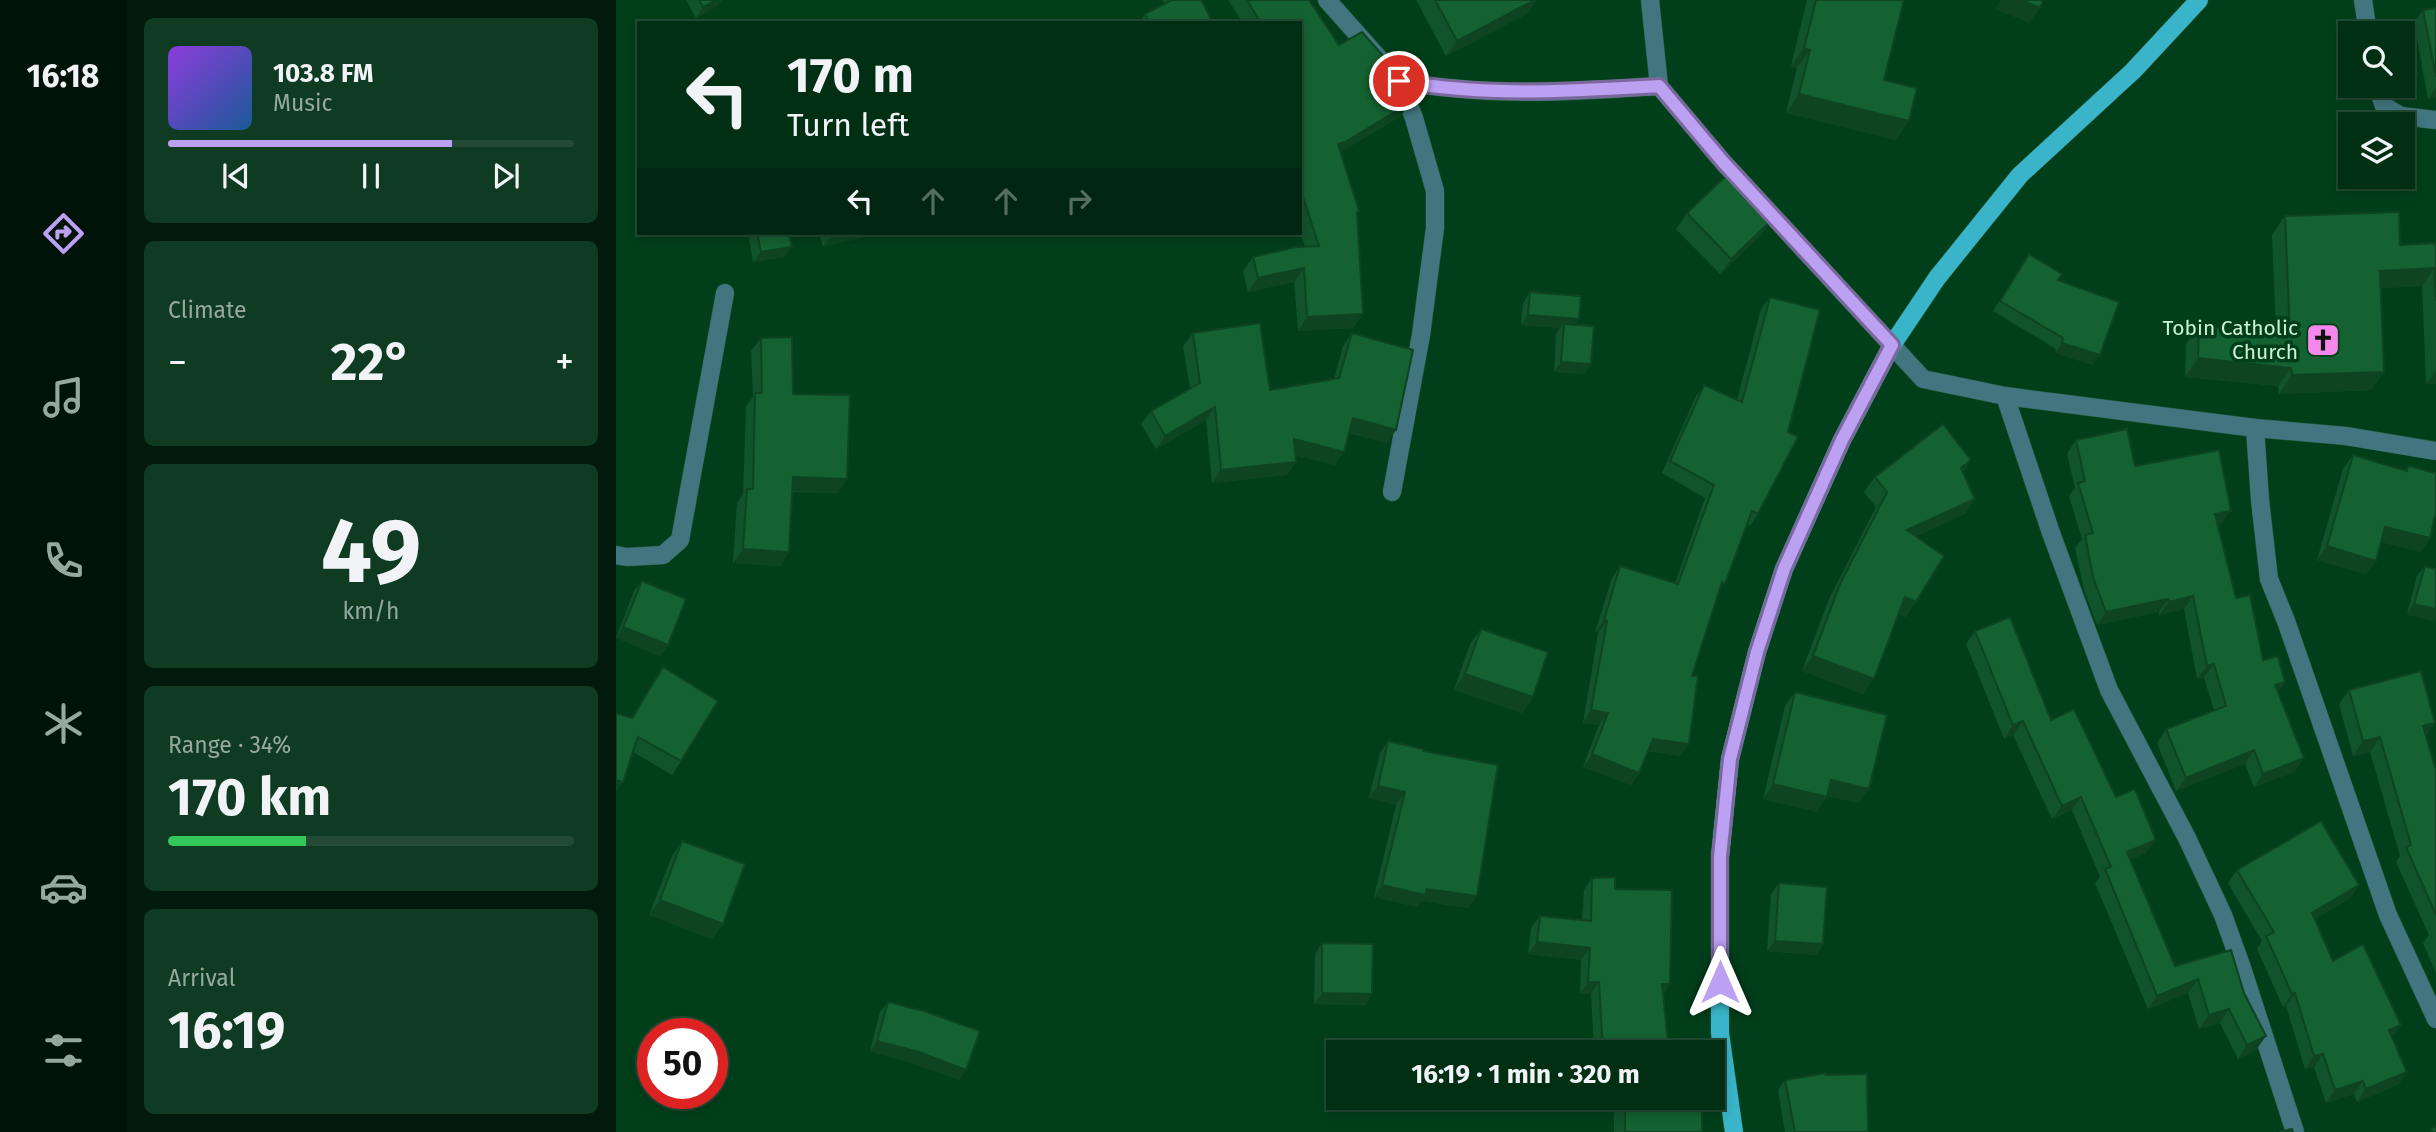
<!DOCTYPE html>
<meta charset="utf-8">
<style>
body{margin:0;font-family:"Fira Sans",sans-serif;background:#0f3b22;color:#f1f3f6;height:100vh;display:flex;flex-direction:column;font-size:26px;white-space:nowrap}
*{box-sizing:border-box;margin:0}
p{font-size:23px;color:#96a9a0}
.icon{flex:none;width:38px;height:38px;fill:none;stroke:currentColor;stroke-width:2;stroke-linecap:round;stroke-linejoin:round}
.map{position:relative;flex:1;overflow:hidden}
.side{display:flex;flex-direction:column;gap:18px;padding:18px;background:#011a0b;width:490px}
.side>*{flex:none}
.banner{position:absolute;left:21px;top:21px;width:665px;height:214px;border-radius:0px;box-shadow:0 4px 10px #0003,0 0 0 2px #234a34;background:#012f14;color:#f1f3f6;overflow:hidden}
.controls{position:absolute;left:1722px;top:21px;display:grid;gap:14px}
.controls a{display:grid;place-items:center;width:77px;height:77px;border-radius:0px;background:#012f14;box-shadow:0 4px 10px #0003,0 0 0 2px #234a34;font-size:35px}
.speed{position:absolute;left:21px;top:1018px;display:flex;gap:14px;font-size:35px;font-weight:700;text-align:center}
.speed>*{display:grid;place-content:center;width:91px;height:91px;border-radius:50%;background:#012f14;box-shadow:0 4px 10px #0003,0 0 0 2px #234a34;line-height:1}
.speed .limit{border:10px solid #d22;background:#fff;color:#111}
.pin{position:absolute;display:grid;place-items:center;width:60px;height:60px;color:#fff;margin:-30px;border:4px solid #fff;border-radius:50%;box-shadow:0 2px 7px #0007}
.me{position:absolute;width:77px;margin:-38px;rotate:0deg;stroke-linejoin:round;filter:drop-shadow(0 0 5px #0008)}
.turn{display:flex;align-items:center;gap:24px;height:147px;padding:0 35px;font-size:32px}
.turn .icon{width:91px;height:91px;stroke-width:2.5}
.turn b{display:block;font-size:49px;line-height:60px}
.lanes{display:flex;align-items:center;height:66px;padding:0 35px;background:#0003;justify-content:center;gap:35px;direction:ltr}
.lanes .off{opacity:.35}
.big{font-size:52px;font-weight:700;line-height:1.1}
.side .widget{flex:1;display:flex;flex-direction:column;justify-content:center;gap:10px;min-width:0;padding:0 24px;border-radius:10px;background:#0f3b22}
.side .dial{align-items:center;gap:0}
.dial b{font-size:91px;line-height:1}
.song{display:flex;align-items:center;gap:21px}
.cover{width:84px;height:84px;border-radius:10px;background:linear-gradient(135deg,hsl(270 70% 55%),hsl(210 70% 35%))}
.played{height:7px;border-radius:4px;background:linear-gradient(90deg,#bca0f2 70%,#234a34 70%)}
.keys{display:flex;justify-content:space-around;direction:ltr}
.heat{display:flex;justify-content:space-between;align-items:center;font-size:38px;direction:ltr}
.charge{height:10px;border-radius:5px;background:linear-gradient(90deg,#34c759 34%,#234a34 0)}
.trip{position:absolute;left:710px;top:1040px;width:399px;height:70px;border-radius:0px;background:#012f14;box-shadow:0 4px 10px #0003,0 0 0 2px #234a34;font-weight:700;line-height:70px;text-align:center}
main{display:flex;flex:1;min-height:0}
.menu{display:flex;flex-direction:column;width:126px;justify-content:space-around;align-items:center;background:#001308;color:#96a9a0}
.menu .icon{width:49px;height:49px}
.menu .current{color:#bca0f2}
.menu b{font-size:32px;color:#f1f3f6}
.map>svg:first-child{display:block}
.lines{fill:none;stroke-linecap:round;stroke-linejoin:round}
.minor-casing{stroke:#225b39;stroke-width:19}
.major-casing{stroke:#225b39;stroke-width:19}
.minor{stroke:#41757f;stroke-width:18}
.major{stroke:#39b4c9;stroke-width:18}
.wall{fill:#11532a}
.shaded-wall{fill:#0e4422}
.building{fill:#146131;stroke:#0e4422;stroke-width:2}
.route-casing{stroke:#7a689d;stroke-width:18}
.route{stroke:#bca0f2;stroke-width:12}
.labels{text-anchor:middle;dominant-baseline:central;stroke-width:7;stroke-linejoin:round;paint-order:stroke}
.poi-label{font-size:21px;fill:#cdf1d5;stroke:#013f1b;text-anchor:end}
</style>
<main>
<nav class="menu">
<b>16:18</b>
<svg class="icon current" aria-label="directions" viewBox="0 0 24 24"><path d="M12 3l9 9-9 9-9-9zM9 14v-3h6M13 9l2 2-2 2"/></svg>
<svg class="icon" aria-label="music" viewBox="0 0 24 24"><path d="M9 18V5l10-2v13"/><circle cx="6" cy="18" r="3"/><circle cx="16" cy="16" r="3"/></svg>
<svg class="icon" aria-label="phone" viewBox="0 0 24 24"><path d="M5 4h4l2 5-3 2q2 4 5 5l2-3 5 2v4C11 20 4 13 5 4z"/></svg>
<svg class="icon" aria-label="climate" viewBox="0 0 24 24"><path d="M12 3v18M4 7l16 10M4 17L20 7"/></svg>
<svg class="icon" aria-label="car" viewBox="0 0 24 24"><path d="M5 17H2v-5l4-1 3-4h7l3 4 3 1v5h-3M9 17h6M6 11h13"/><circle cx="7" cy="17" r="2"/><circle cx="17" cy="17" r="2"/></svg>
<svg class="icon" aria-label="filters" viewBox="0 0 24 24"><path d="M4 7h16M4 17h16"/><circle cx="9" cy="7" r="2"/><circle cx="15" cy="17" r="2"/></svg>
</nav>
<section class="side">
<div class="widget">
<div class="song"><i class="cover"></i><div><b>103.8 FM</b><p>Music</p></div></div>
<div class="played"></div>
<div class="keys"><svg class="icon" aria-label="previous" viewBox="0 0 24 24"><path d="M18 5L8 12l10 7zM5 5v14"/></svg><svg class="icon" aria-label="pause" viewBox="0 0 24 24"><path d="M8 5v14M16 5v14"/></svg><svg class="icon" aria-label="next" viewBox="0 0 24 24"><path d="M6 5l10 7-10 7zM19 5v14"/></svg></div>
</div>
<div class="widget"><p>Climate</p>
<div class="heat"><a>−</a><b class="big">22°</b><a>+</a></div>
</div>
<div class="widget dial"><b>49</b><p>km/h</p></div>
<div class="widget"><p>Range · 34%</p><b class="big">170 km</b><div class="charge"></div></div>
<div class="widget"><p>Arrival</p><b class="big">16:19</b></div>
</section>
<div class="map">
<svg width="1820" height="1132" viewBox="0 0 1820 1132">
<rect width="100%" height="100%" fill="#013f1b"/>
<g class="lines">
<g class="minor-casing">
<g id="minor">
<path d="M711 0 783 81 798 118 819 191V228L805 335 776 492"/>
<path d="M1034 0 1043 86 1107 162 1307 379 1389 396 1639 428 1730 436 1820 451"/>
<path d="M1747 0 1752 33"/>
<path d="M783 81C870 97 956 92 1043 86"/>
<path d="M1761 86 1768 106 1785 116 1820 120"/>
<path d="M1389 396 1435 533 1493 690 1571 838 1607 915 1626 968 1679 1132"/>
<path d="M1639 428 1644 500 1653 579 1670 621 1772 915 1820 1019"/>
<path d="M0 555 11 557 47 555 64 540 109 293"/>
</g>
</g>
<g class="major-casing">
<path id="major" d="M1118 1132 1104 1033V857L1114 759 1141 652 1168 569 1226 440 1276 345 1321 278 1404 175 1517 71 1583 0"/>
</g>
<use href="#minor" class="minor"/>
<use href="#major" class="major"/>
</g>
<g class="wall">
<path d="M70 0H106L101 6 80 18Z"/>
<path d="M546 0H585L597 23H523L529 14 549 4Z"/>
<path d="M612 0H693L723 45 785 116 724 152 741 214 747 314 737 328 682 331 678 282 632 292 627 271 637 257 689 246 684 232V23H627Z"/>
<path d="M800 0H921L911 14 830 56Z"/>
<path d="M1191 0H1288L1268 80 1280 140 1170 113 1181 68 1175 66Z"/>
<path d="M1820 8V97L1812 99 1798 23 1807 10Z"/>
<path d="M1071 213 1157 219 1146 234 1104 274 1060 229Z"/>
<path d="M1669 216 1784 245 1820 243V384H1810L1806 286 1765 288 1768 372 1755 390 1663 394 1662 386 1569 377 1570 344 1583 325 1660 334 1656 235Z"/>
<path d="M132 233H173L176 247 168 257 137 262Z"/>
<path d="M203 233H264L207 247Z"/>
<path d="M1413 254 1442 280 1477 365 1439 353 1440 349 1377 311Z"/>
<path d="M914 292 959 324 975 364 968 374 938 372 940 334 944 328 905 325 907 303Z"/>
<path d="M1154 297 1142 514 1134 526 1131 524 1103 593 1076 676 1064 756 1032 751 1023 773 1015 785 967 767 983 725 967 723 982 633 979 632 996 578 1004 566 1059 583 1089 498 1046 473 1079 398 1088 385 1121 400 1145 309Z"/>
<path d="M577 333 654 390 718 379 727 346 736 333 771 443 733 433 719 465 679 455 680 462 671 475 596 483 590 420 540 449 525 424 535 411 574 389 567 346Z"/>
<path d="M145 338 177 394 222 493 176 492 173 552 164 566 117 563 121 503 127 494 130 406 137 397 135 351Z"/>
<path d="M1460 440 1519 466 1605 524 1602 525 1620 598 1647 660 1662 693 1688 758 1678 772 1638 787 1629 764 1560 791 1541 743 1550 729 1598 710 1588 678 1581 679 1568 609 1543 615V612L1481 625 1468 590 1459 548 1466 539 1453 496 1459 488 1451 454Z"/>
<path d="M1737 455 1789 470 1792 466 1814 538 1804 552 1765 542 1760 561 1750 574 1701 560 1727 469Z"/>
<path d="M1355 460 1347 472 1349 514 1300 536 1290 617 1282 614 1247 694 1186 671 1213 599 1260 507 1248 492 1259 477Z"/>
<path d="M1809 566 1818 621 1791 614 1801 576Z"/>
<path d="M26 581 52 645 44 656 0 638 18 591Z"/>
<path d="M865 629 917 697 906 713 838 690 854 644Z"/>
<path d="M1359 631 1435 720 1500 797 1530 853 1514 860 1559 966 1615 950 1640 1050 1622 1059 1604 1023 1583 1029 1572 993 1532 1009 1479 883 1484 877 1456 810 1436 819 1397 735 1388 739 1350 644Z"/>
<path d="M47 667 65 761 56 775 17 752 7 782 0 791V713L15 718Z"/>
<path d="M1733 690 1819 723 1810 735 1820 770V973L1807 943 1813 935 1780 862 1784 856 1754 752 1737 756 1723 704Z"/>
<path d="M1179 692 1243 803 1211 796 1201 812 1147 799 1169 706Z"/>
<path d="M772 741 807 751 852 908 805 901 801 907 758 897 780 805 753 798 764 753Z"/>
<path d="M66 841 107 924 96 939 33 915 56 856Z"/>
<path d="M1621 870 1743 885 1734 898 1699 919 1717 961 1776 1037 1791 1072 1782 1085 1741 1102 1738 1094 1710 1103 1698 1067 1689 1069 1670 1006 1667 1007 1641 949 1646 941 1612 883Z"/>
<path d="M976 878 999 889 1047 994 1053 1052H978L975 994H964L965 960 912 954 915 928 924 916 966 920 968 890Z"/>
<path d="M1163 883 1207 944 1200 955 1151 951 1155 894Z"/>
<path d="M706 943 756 994 749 1005 698 1004 699 954Z"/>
<path d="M272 1002 343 1080 296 1063 254 1051 264 1012Z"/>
<path d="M1210 1075 1252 1132H1169L1162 1090 1169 1080Z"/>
<path d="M1009 1097 1086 1132H998V1113Z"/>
</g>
<g class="shaded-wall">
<path d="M101 0H106L101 6 80 18 87 7Z"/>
<path d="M919 0H921L911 14 830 56 841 41Z"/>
<path d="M1385 0H1406L1424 8 1413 23 1379 9Z"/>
<path d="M1188 48 1194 50 1181 68 1175 66Z"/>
<path d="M1820 88V97L1812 99Z"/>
<path d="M1183 94 1293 121 1280 140 1170 113Z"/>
<path d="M795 102 785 116 719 156 722 144Z"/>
<path d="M1157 219 1146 234 1104 274 1115 259Z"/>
<path d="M217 233H264L207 247Z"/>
<path d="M176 247 168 257 137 262 145 252Z"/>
<path d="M688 268 678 282 632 292 642 278Z"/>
<path d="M1818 268 1806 286 1751 289 1764 271Z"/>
<path d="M747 314 737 328 682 331 691 317Z"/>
<path d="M912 315 963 319 956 329 948 324 944 328 905 325Z"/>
<path d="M1446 343 1484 355 1477 365 1439 353Z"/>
<path d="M1582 358 1675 368 1662 386 1569 377Z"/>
<path d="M945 362 975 364 968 374 938 372Z"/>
<path d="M1820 371V384H1810Z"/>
<path d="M1768 372 1755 390 1663 394 1676 375Z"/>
<path d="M599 407 590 420 540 449 549 436Z"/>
<path d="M737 418 780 430 771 443 728 431Z"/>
<path d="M678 439 728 452 719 465 669 452Z"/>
<path d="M1355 460 1345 475V468Z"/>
<path d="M680 462 671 475 596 483 605 470Z"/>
<path d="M177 477 231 479 222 493 168 491Z"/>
<path d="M1359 499 1349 514 1281 545 1291 530Z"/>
<path d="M1615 511 1605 524 1589 527 1599 514Z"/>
<path d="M1769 527 1814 538 1804 552 1760 541Z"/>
<path d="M1711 546 1760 561 1750 574 1701 560Z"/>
<path d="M127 549 173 552 164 566 117 563Z"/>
<path d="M1577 596 1568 609 1543 615 1553 602Z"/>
<path d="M1289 597 1300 602 1290 617 1278 612Z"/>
<path d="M1552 599 1543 612 1481 625 1490 612Z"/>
<path d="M1798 604 1820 609V618L1818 621 1791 614Z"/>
<path d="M988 620 991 621 982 633 979 632Z"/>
<path d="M7 627 52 645 44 656 0 638Z"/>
<path d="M1197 656 1258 679 1247 694 1186 671Z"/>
<path d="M1598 664 1588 678 1581 679 1591 666Z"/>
<path d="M849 674 917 697 906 713 838 690Z"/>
<path d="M1669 682 1660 696 1659 685Z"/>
<path d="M975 710 992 713 983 725 967 723Z"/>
<path d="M1407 721 1397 735 1388 739 1397 725Z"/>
<path d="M1819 723 1809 737 1807 726Z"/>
<path d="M1764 737 1754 752 1737 756 1747 741Z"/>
<path d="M1037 739 1073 744 1064 756 1028 751Z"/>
<path d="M1638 750 1629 764 1560 791 1570 778Z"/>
<path d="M976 754 1023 773 1015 785 967 767Z"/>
<path d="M1688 758 1678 772 1638 787 1647 774Z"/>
<path d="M0 780 7 782 0 791Z"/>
<path d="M1215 780 1253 789 1243 803 1205 794Z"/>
<path d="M1157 784 1211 797 1201 812 1147 799Z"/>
<path d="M762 786 789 792 780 805 753 798Z"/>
<path d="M1465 797 1456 810 1436 819 1446 806Z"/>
<path d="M1540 840 1530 853 1502 865 1511 852Z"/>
<path d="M766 885 811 889 861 896 852 908 805 901 801 907 758 897Z"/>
<path d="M1743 885 1734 898 1687 926 1696 913Z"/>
<path d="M44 900 107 924 96 939 33 915Z"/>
<path d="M1159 941 1207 944 1200 955 1151 951Z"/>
<path d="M921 942 974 948 965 960 912 954Z"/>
<path d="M1582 979 1572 993 1532 1009 1541 996Z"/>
<path d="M972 982H983L975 994H964Z"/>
<path d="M1046 984H1054L1046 996Z"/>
<path d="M706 993 756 994 749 1005 698 1004Z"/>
<path d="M1679 993 1670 1006 1667 1007 1676 994Z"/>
<path d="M1613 1009 1604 1023 1583 1029 1593 1015Z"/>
<path d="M1785 1025 1776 1038 1773 1030Z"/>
<path d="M1650 1036 1640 1050 1622 1059 1631 1045Z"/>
<path d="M261 1041 303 1052 350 1070 343 1080 296 1063 254 1051Z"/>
<path d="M1707 1054 1698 1067 1689 1069 1698 1056Z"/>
<path d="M1791 1072 1782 1085 1741 1102 1750 1089Z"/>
<path d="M1747 1081 1738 1094 1710 1103 1719 1090Z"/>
</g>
<g class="building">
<path d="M83 0H101L87 7Z"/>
<path d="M556 0H585L597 23H533L529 14Z"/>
<path d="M631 0H693L723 45 746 32 770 59 795 102 729 142 722 144 743 211 741 212 747 314 691 317 688 268 642 278 637 257 680 247 703 246 684 188V23H645Z"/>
<path d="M819 0H919L841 41Z"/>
<path d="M1200 0H1288L1268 80 1301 88 1293 121 1183 94 1194 50 1188 48Z"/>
<path d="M1406 0H1427L1424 8Z"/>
<path d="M1820 8V77L1807 10Z"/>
<path d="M1113 173 1157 219 1115 259 1071 213Z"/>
<path d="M1783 212 1784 245 1820 243V301L1818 268 1764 271 1768 372 1676 375 1675 368 1582 358 1583 325 1674 335 1669 216Z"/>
<path d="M141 233H173L176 247 145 252Z"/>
<path d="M1413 254 1446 274 1442 280 1503 302 1484 355 1446 343 1447 338 1384 301Z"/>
<path d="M914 292 965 296 963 319 912 315Z"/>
<path d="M1154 297 1204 310 1172 432 1182 437 1142 514 1136 511 1109 584 1106 582 1076 676H1082L1073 744 1037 739 1023 773 976 754 992 713 975 710 991 621 988 620 1004 566 1062 584 1098 485 1054 461 1088 385 1126 402Z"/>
<path d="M644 323 654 390 723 378 736 333 797 350 780 430 737 418 728 452 678 439 680 462 605 470 599 407 549 436 535 411 584 383 577 333Z"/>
<path d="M948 324 978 326 975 364 945 362Z"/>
<path d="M176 337 177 394 234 395 231 479 177 477 173 552 127 549 131 489H137L139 393H146L145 338Z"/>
<path d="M1327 424 1355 460 1345 468 1359 499 1291 530 1328 556 1300 602 1289 597 1258 679 1197 656 1224 584 1271 492 1259 477Z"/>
<path d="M1511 429 1519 466 1603 450 1615 511 1599 514 1620 598 1634 595 1647 660 1662 656 1669 682 1659 685 1688 758 1647 774 1638 750 1570 778 1550 729 1610 706 1598 664 1591 666 1577 596 1553 602 1552 599 1490 612 1477 577 1469 535 1477 533 1462 483 1469 481 1460 440Z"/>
<path d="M1737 455 1791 471 1792 466 1820 473V512L1814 538 1769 527 1760 561 1711 546Z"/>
<path d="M1809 566 1820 569V609L1798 604Z"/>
<path d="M26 581 70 599 52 645 7 627Z"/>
<path d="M1394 617 1435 720 1458 709 1500 797 1519 789 1540 840 1511 852 1559 966 1615 950 1628 993 1650 1036 1631 1045 1613 1009 1593 1015 1582 979 1541 996 1489 869 1495 867 1465 797 1446 806 1407 721 1397 725 1359 631Z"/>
<path d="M865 629 932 652 917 697 849 674Z"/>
<path d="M47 667 102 701 65 761 22 737 7 782 0 780V713L16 718Z"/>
<path d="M1805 671 1819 723 1807 726 1820 770V915L1790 847 1795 845 1764 737 1747 741 1733 690Z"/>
<path d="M1179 692 1271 715 1253 789 1215 780 1211 797 1157 784Z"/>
<path d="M772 741 807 749V751L882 765 861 896 811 889 809 895 766 885 789 792 762 786Z"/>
<path d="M1705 821 1743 885 1696 913 1717 961 1747 944 1785 1025 1773 1030 1791 1072 1750 1089 1747 1081 1719 1090 1707 1054 1698 1056 1679 993 1676 994 1650 936 1658 932 1621 870Z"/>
<path d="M66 841 129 864 107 924 44 900Z"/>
<path d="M999 877V889L1056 890 1054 984H1046L1053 1052H987L983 982H972L974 948 921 942 924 916 975 921 976 878Z"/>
<path d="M1163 883 1211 887 1207 944 1159 941Z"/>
<path d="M706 943 757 944 756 994 706 993Z"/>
<path d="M272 1002 308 1011 364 1031 350 1070 303 1052 261 1041Z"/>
<path d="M1210 1073V1075L1251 1074 1252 1132H1179L1169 1080Z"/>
<path d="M1009 1097 1086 1098V1132H1009Z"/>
<path d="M1820 1126V1132H1817L1815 1129Z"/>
<path d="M1676 1129 1677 1132H1663Z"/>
</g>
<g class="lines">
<g class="route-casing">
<path id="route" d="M783 81C870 97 956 91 1043 86L1107 162 1276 345 1226 440 1168 569 1141 652 1114 759 1104 857V982"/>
</g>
<use href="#route" class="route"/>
</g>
<defs>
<g id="church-square" transform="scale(1.75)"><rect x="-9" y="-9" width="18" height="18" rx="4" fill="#f788eb" stroke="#013f1b"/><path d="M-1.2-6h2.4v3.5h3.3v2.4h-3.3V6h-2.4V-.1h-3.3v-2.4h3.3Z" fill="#111"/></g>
</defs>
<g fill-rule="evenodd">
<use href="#church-square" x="1707" y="340"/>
</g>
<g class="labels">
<g class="poi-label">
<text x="1682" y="328">Tobin Catholic<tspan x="1682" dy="24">Church</tspan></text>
</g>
</g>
</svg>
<div class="controls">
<a><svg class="icon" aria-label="search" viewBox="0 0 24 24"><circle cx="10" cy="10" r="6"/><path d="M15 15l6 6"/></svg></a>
<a><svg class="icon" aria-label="layers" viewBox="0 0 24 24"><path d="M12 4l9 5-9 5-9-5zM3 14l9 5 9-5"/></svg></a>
</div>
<div class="speed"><div class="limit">50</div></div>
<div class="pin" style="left:783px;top:81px;background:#d93025"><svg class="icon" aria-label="arrive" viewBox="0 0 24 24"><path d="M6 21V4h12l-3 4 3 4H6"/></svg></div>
<svg class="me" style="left:1104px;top:982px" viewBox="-20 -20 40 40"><path d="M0-17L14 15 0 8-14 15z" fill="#bca0f2" stroke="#fff" stroke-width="4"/></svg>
<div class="trip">16:19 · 1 min · 320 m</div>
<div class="banner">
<div class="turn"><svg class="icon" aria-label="left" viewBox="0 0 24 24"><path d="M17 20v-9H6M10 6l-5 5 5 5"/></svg><div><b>170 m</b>Turn left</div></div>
<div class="lanes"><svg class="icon" aria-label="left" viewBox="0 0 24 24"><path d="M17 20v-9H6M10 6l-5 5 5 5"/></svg><svg class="icon off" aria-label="ahead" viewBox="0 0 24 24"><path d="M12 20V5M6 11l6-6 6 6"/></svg><svg class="icon off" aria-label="ahead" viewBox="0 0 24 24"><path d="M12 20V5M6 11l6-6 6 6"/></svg><svg class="icon off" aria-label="right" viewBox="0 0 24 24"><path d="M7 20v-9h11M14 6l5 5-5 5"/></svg></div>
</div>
</div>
</main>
